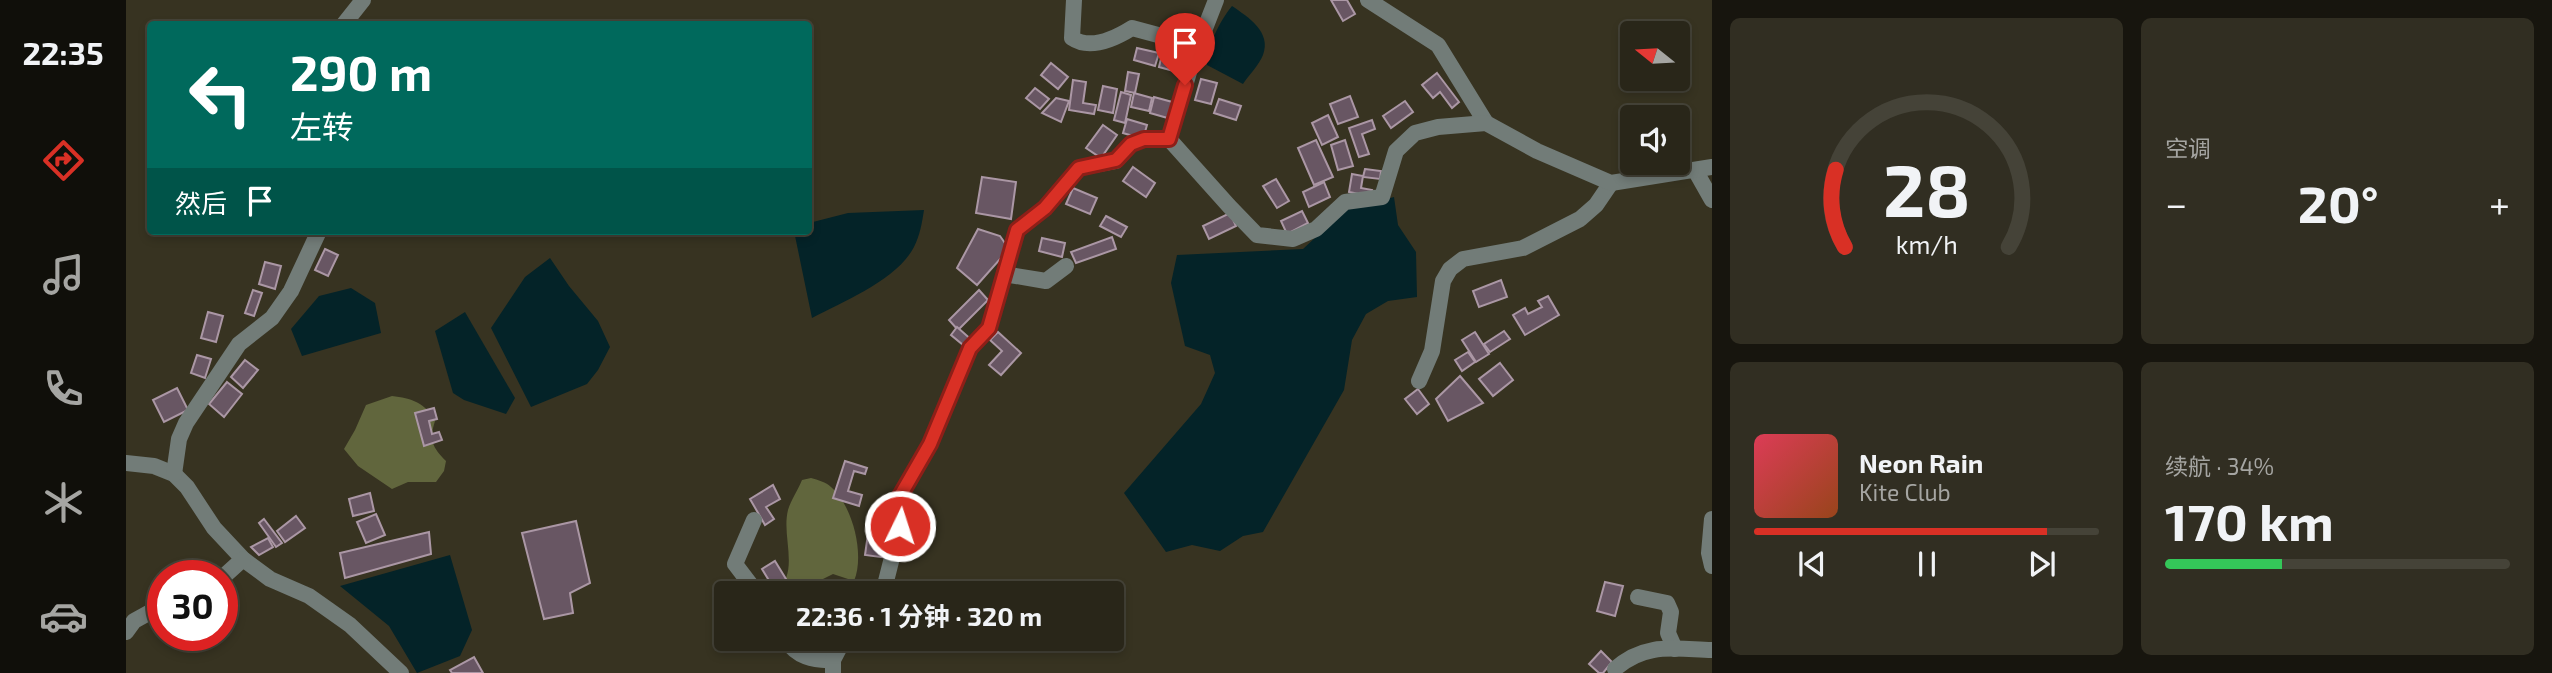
<!DOCTYPE html>
<html lang="zh">
<meta charset="utf-8">
<style>
body{margin:0;font-family:"Exo 2","Noto Sans SC",sans-serif;background:#312e22;color:#f1f3f6;height:100vh;display:flex;flex-direction:column;font-size:26px;white-space:nowrap}
*{box-sizing:border-box;margin:0}
p{font-size:23px;color:#a5a5a2}
.icon{flex:none;width:38px;height:38px;fill:none;stroke:currentColor;stroke-width:2;stroke-linecap:round;stroke-linejoin:round}
.map{position:relative;flex:1;overflow:hidden}
.details{display:flex;flex-direction:column;gap:18px;padding:18px;background:#17150e;width:840px}
.details>*{flex:none}
.banner{position:absolute;left:21px;top:21px;width:665px;height:214px;border-radius:7px;box-shadow:0 4px 10px #0003,0 0 0 2px #454338;background:#00695c;color:#fff;overflow:hidden}
.needle{width:46px;rotate:288deg}
.fabs{position:absolute;left:1494px;top:21px;display:grid;gap:14px}
.fabs a{display:grid;place-items:center;width:70px;height:70px;border-radius:7px;background:#292619;box-shadow:0 4px 10px #0003,0 0 0 2px #454338;font-size:35px}
.speed{position:absolute;left:21px;top:560px;display:flex;gap:14px;font-size:35px;font-weight:700;text-align:center}
.speed>*{display:grid;place-content:center;width:91px;height:91px;border-radius:50%;background:#292619;box-shadow:0 4px 10px #0003,0 0 0 2px #454338;line-height:1}
.speed .limit{border:10px solid #d22;background:#fff;color:#111}
.pin{position:absolute;display:grid;place-items:center;width:60px;height:60px;color:#fff;margin:-72px -30px;border-radius:50% 50% 50% 0;rotate:-45deg;box-shadow:0 0 7px #0007}
.pin .icon{rotate:45deg}
.me{position:absolute;width:77px;margin:-38px;rotate:4deg;stroke-linejoin:round;filter:drop-shadow(0 0 5px #0008)}
.turn{display:flex;align-items:center;gap:24px;height:147px;padding:0 28px;font-size:32px}
.turn .icon{width:91px;height:91px;stroke-width:2.5}
.turn b{display:block;font-size:49px;line-height:60px}
.then{display:flex;align-items:center;height:66px;padding:0 28px;background:#0003;gap:14px;font-size:26px}
.big{font-size:52px;font-weight:700;line-height:1.1}
.details .card{flex:1;display:flex;flex-direction:column;justify-content:center;gap:10px;min-width:0;padding:0 24px;border-radius:10px;background:#312e22}
.details .dial{align-items:center;gap:0}
.dial svg{height:182px;overflow:visible;fill:none;stroke:#454338;stroke-width:7;stroke-linecap:round;text-anchor:middle}
.dial text{fill:#f1f3f6;stroke:none}
.song{display:flex;align-items:center;gap:21px}
.cover{width:84px;height:84px;border-radius:10px;background:linear-gradient(135deg,hsl(350 70% 55%),hsl(20 70% 35%))}
.played{height:7px;border-radius:4px;background:linear-gradient(90deg,#d93025 85%,#454338 85%)}
.keys{display:flex;justify-content:space-around;direction:ltr}
.heat{display:flex;justify-content:space-between;align-items:center;font-size:38px;direction:ltr}
.charge{height:10px;border-radius:5px;background:linear-gradient(90deg,#34c759 34%,#454338 0)}
.details .tiles{flex:1;display:grid;gap:18px;grid-template-columns:repeat(2,1fr)}
.trip{position:absolute;left:588px;top:581px;width:410px;height:70px;border-radius:7px;background:#292619;box-shadow:0 4px 10px #0003,0 0 0 2px #454338;font-weight:700;line-height:70px;text-align:center}
main{display:flex;flex:1;min-height:0}
.menu{display:flex;flex-direction:column;width:126px;justify-content:space-around;align-items:center;background:#100f0a;color:#a5a5a2}
.menu .icon{width:49px;height:49px}
.menu .current{color:#d93025}
.menu b{font-size:32px;color:#f1f3f6}
.map>svg:first-child{display:block}
.forest{fill:#61663d}
.water{fill:#042328}
.building{fill:#685663;stroke:#ab97a5;stroke-width:2}
.lines{fill:none;stroke-linecap:round;stroke-linejoin:round}
.minor{stroke:#727c78;stroke-width:16}
.route-casing{stroke:#8d1f18;stroke-width:18}
.route{stroke:#d93025;stroke-width:12}
</style>
<main>
<nav class="menu">
<b>22:35</b>
<svg class="icon current" aria-label="directions" viewBox="0 0 24 24"><path d="M12 3l9 9-9 9-9-9zM9 14v-3h6M13 9l2 2-2 2"/></svg>
<svg class="icon" aria-label="music" viewBox="0 0 24 24"><path d="M9 18V5l10-2v13"/><circle cx="6" cy="18" r="3"/><circle cx="16" cy="16" r="3"/></svg>
<svg class="icon" aria-label="phone" viewBox="0 0 24 24"><path d="M5 4h4l2 5-3 2q2 4 5 5l2-3 5 2v4C11 20 4 13 5 4z"/></svg>
<svg class="icon" aria-label="climate" viewBox="0 0 24 24"><path d="M12 3v18M4 7l16 10M4 17L20 7"/></svg>
<svg class="icon" aria-label="car" viewBox="0 0 24 24"><path d="M5 17H2v-5l4-1 3-4h7l3 4 3 1v5h-3M9 17h6M6 11h13"/><circle cx="7" cy="17" r="2"/><circle cx="17" cy="17" r="2"/></svg>
</nav>
<div class="map">
<svg width="1586" height="673" viewBox="0 0 1586 673">
<rect width="100%" height="100%" fill="#373321"/>
<g class="forest">
<path d="M266 396C285 398 300 403 309 421 303 440 306 447 320 461L318 471 310 482H282L266 489 232 466 218 449 229 430 240 405Z"/>
<path d="M685 478C692 480 700 482 705 487 727 506 739 555 728 581L707 574 697 579 679 593H649C675 572 655 538 662 510 665 500 672 490 676 480Z"/>
</g>
<g class="water">
<path d="M1106 6C1122 17 1146 32 1137 55 1133 65 1123 75 1117 84L1081 65C1082 45 1093 22 1106 6Z"/>
<path d="M1268 197 1272 225 1290 252 1291 297 1262 301 1240 314 1226 340 1218 390 1137 532 1117 536 1094 551 1066 545 1040 552 998 493 1075 404 1089 373 1084 355 1059 346 1045 283 1051 255 1177 249 1219 210Z"/>
<path d="M798 210C796 223 794 235 788 247 771 280 718 301 686 318L668 231H682L683 223 722 213Z"/>
<path d="M424 258 443 286 472 321 484 347 472 370 461 384 405 407 365 328 399 277Z"/>
<path d="M225 288 249 303 255 333 176 356 165 329 193 296Z"/>
<path d="M339 312 389 398 380 414 338 400 327 393 309 331Z"/>
<path d="M324 555 346 630 334 656 291 673 263 626 214 586Z"/>
</g>
<g class="building">
<path d="M1205 0H1221L1229 14 1217 21Z"/>
<path d="M1011 48 1033 53 1029 66 1008 60Z"/>
<path d="M1036 54 1058 59 1055 73 1033 67Z"/>
<path d="M925 63 942 77 932 89 915 75Z"/>
<path d="M1002 72 1013 74 1009 93 999 91Z"/>
<path d="M1311 73 1333 102 1326 108 1314 92 1307 98 1296 85Z"/>
<path d="M1075 79 1091 83 1085 104 1069 100Z"/>
<path d="M947 80 960 82 957 103 970 105 968 114 943 110Z"/>
<path d="M977 86 991 89 987 113 972 110Z"/>
<path d="M909 88 923 99 914 109 900 98Z"/>
<path d="M995 92 1005 95 999 123 988 120Z"/>
<path d="M1008 93 1026 98 1023 111 1005 107Z"/>
<path d="M1224 96 1232 117 1212 124 1204 104Z"/>
<path d="M1028 97 1050 103 1045 119 1024 113Z"/>
<path d="M930 98 943 101 935 122 916 113Z"/>
<path d="M1093 99 1115 106 1110 120 1088 113Z"/>
<path d="M1279 101 1287 112 1265 128 1257 116Z"/>
<path d="M1202 115 1212 137 1196 145 1186 123Z"/>
<path d="M1001 119 1021 125 1017 139 997 133Z"/>
<path d="M1246 120 1249 129 1236 134 1243 154 1233 157 1223 128Z"/>
<path d="M977 125 991 135 975 158 960 148Z"/>
<path d="M1190 140 1207 177 1188 185 1172 148Z"/>
<path d="M1219 140 1227 166 1212 170 1205 145Z"/>
<path d="M1007 167 1029 183 1020 197 997 181Z"/>
<path d="M1239 169 1255 171 1254 179 1237 177Z"/>
<path d="M1226 174 1237 176 1235 188 1246 190 1244 196 1223 192Z"/>
<path d="M856 177 890 182 885 219 850 213Z"/>
<path d="M1150 179 1163 201 1151 208 1137 186Z"/>
<path d="M1198 182 1204 197 1183 207 1177 192Z"/>
<path d="M947 188 971 198 964 214 940 204Z"/>
<path d="M1176 211 1182 223 1161 234 1155 221Z"/>
<path d="M1104 213 1110 226 1083 239 1077 226Z"/>
<path d="M980 216 1001 227 995 237 974 226Z"/>
<path d="M852 229 874 236 883 249 851 285 831 268Z"/>
<path d="M986 237 990 249 950 263 945 252Z"/>
<path d="M916 238 939 243 936 257 913 251Z"/>
<path d="M199 249 212 255 202 276 189 270Z"/>
<path d="M139 262 155 266 149 289 133 284Z"/>
<path d="M1375 280 1381 297 1353 307 1347 291Z"/>
<path d="M127 290 136 293 128 316 119 313Z"/>
<path d="M853 290 862 300 832 330 823 320Z"/>
<path d="M1422 296 1433 315 1399 335 1387 315 1399 308 1402 314 1416 307 1412 301Z"/>
<path d="M82 312 97 316 90 342 75 338Z"/>
<path d="M831 327 848 342 842 349 825 335Z"/>
<path d="M1378 331 1384 339 1364 352 1358 344Z"/>
<path d="M872 332 895 353 875 375 863 365 876 351 864 340Z"/>
<path d="M1349 332 1363 354 1350 362 1336 340Z"/>
<path d="M1342 352 1349 362 1336 371 1329 360Z"/>
<path d="M71 355 85 359 79 378 65 373Z"/>
<path d="M119 360 132 370 117 388 105 377Z"/>
<path d="M1374 363 1387 380 1367 396 1353 379Z"/>
<path d="M1334 376 1357 403 1322 421 1310 399Z"/>
<path d="M101 382 116 394 98 417 83 404Z"/>
<path d="M51 388 62 410 38 422 27 400Z"/>
<path d="M1292 389 1303 404 1291 414 1279 399Z"/>
<path d="M308 408 311 419 303 421 306 434 313 432 316 440 298 446 289 413Z"/>
<path d="M719 461 741 468 739 474 728 471 722 491 736 495 733 506 707 498Z"/>
<path d="M647 485 654 499 640 507 648 519 639 525 624 499Z"/>
<path d="M244 493 248 511 227 516 223 499Z"/>
<path d="M250 514 259 535 240 543 231 522Z"/>
<path d="M170 516 179 528 159 542 151 531Z"/>
<path d="M138 519 156 543 150 547 133 523Z"/>
<path d="M450 521 464 583 444 593 447 613 418 619 396 533Z"/>
<path d="M743 527 768 531 767 539 755 537 753 549 763 551 762 558 739 555Z"/>
<path d="M303 532 305 554 219 578 214 553Z"/>
<path d="M142 538 147 547 133 555 125 547Z"/>
<path d="M649 561 660 579 647 587 636 569Z"/>
<path d="M1479 582 1497 586 1489 616 1471 611Z"/>
<path d="M688 639H706L709 654 692 658Z"/>
<path d="M750 639H779L780 645 751 648Z"/>
<path d="M1475 651 1486 662 1477 673H1473L1463 664Z"/>
<path d="M348 657 357 673H326L324 670Z"/>
</g>
<g class="lines">
<g class="minor">
<path d="M948 0 946 38C965 51 990 38 1006 28L1032 35 1067 59"/>
<path d="M1242 0 1312 45 1360 123"/>
<path d="M218 24 237 0"/>
<path d="M1043 139 1067 59 1090 0"/>
<path d="M1569 170 1586 200"/>
<path d="M878 274 920 281 940 266"/>
<path d="M1293 381 1306 351 1317 281 1324 269 1337 259 1397 248 1454 219 1470 205 1485 183"/>
<path d="M0 463 28 466 48 474 61 487 88 528 117 559 144 579 183 596 224 625 275 673"/>
<path d="M48 474 53 439 60 423 113 344 146 318 165 291 193 231"/>
<path d="M1586 519 1583 553 1586 566"/>
<path d="M628 520 609 564 631 593"/>
<path d="M96 578 117 559"/>
<path d="M757 593 774 526 770 503 804 444 844 348 863 328 891 230 919 208 953 168 990 161 1005 144 1018 139H1043L1103 206 1131 235 1167 239 1190 229 1219 202 1256 197 1270 151 1289 133 1312 127 1360 123 1411 151 1485 183 1586 167"/>
<path d="M1512 597 1541 603 1545 612 1542 633 1549 649"/>
<path d="M0 632 8 621 37 605"/>
<path d="M659 639C671 657 687 661 707 660"/>
<path d="M1489 669C1519 642 1548 649 1586 650"/>
<path d="M707 673V660L718 639"/>
</g>
</g>
<g class="lines">
<g class="route-casing">
<path id="route" d="M774 526 770 503 804 444 844 348 863 328 891 230 919 208 953 168 990 160 1005 144 1018 139H1043L1059 85"/>
</g>
<use href="#route" class="route"/>
</g>
</svg>
<div class="fabs">
<a><svg class="needle" viewBox="-14 -14 28 28"><path d="M0-13l5 13h-10z" fill="#e53935"/><path d="M0 13l5-13h-10z" fill="#a5a5a2"/></svg></a>
<a><svg class="icon" aria-label="sound" viewBox="0 0 24 24"><path d="M4 9h4l5-4v14l-5-4H4zM17 9q2 3 0 6"/></svg></a>
</div>
<div class="speed"><div class="limit">30</div></div>
<div class="pin" style="left:1059px;top:85px;background:#d93025"><svg class="icon" aria-label="arrive" viewBox="0 0 24 24"><path d="M6 21V4h12l-3 4 3 4H6"/></svg></div>
<svg class="me" style="left:774px;top:526px" viewBox="-20 -20 40 40"><circle r="17" fill="#d93025" stroke="#fff" stroke-width="3"/><path d="M0-11L8 9 0 5-8 9z" fill="#fff"/></svg>
<div class="trip">22:36 · 1 分钟 · 320 m</div>
<div class="banner">
<div class="turn"><svg class="icon" aria-label="left" viewBox="0 0 24 24"><path d="M17 20v-9H6M10 6l-5 5 5 5"/></svg><div><b>290 m</b>左转</div></div>
<div class="then">然后<svg class="icon" aria-label="arrive" viewBox="0 0 24 24"><path d="M6 21V4h12l-3 4 3 4H6"/></svg></div>
</div>
</div>
<section class="details">
<div class="tiles">
<div class="card dial"><svg viewBox="0 0 100 80">
<path d="M14 69A42 42 0 1 1 86 69"/>
<path d="M14 69A42 42 0 0 1 10 35" stroke="#d93025"/>
<text x="50" y="56" font-size="32" font-weight="700">28</text>
<text x="50" y="72" font-size="11">km/h</text>
</svg></div>
<div class="card"><p>空调</p>
<div class="heat"><a>−</a><b class="big">20°</b><a>+</a></div>
</div>
<div class="card">
<div class="song"><i class="cover"></i><div><b>Neon Rain</b><p>Kite Club</p></div></div>
<div class="played"></div>
<div class="keys"><svg class="icon" aria-label="previous" viewBox="0 0 24 24"><path d="M18 5L8 12l10 7zM5 5v14"/></svg><svg class="icon" aria-label="pause" viewBox="0 0 24 24"><path d="M8 5v14M16 5v14"/></svg><svg class="icon" aria-label="next" viewBox="0 0 24 24"><path d="M6 5l10 7-10 7zM19 5v14"/></svg></div>
</div>
<div class="card"><p>续航 · 34%</p><b class="big">170 km</b><div class="charge"></div></div>
</div>
</section>
</main>
